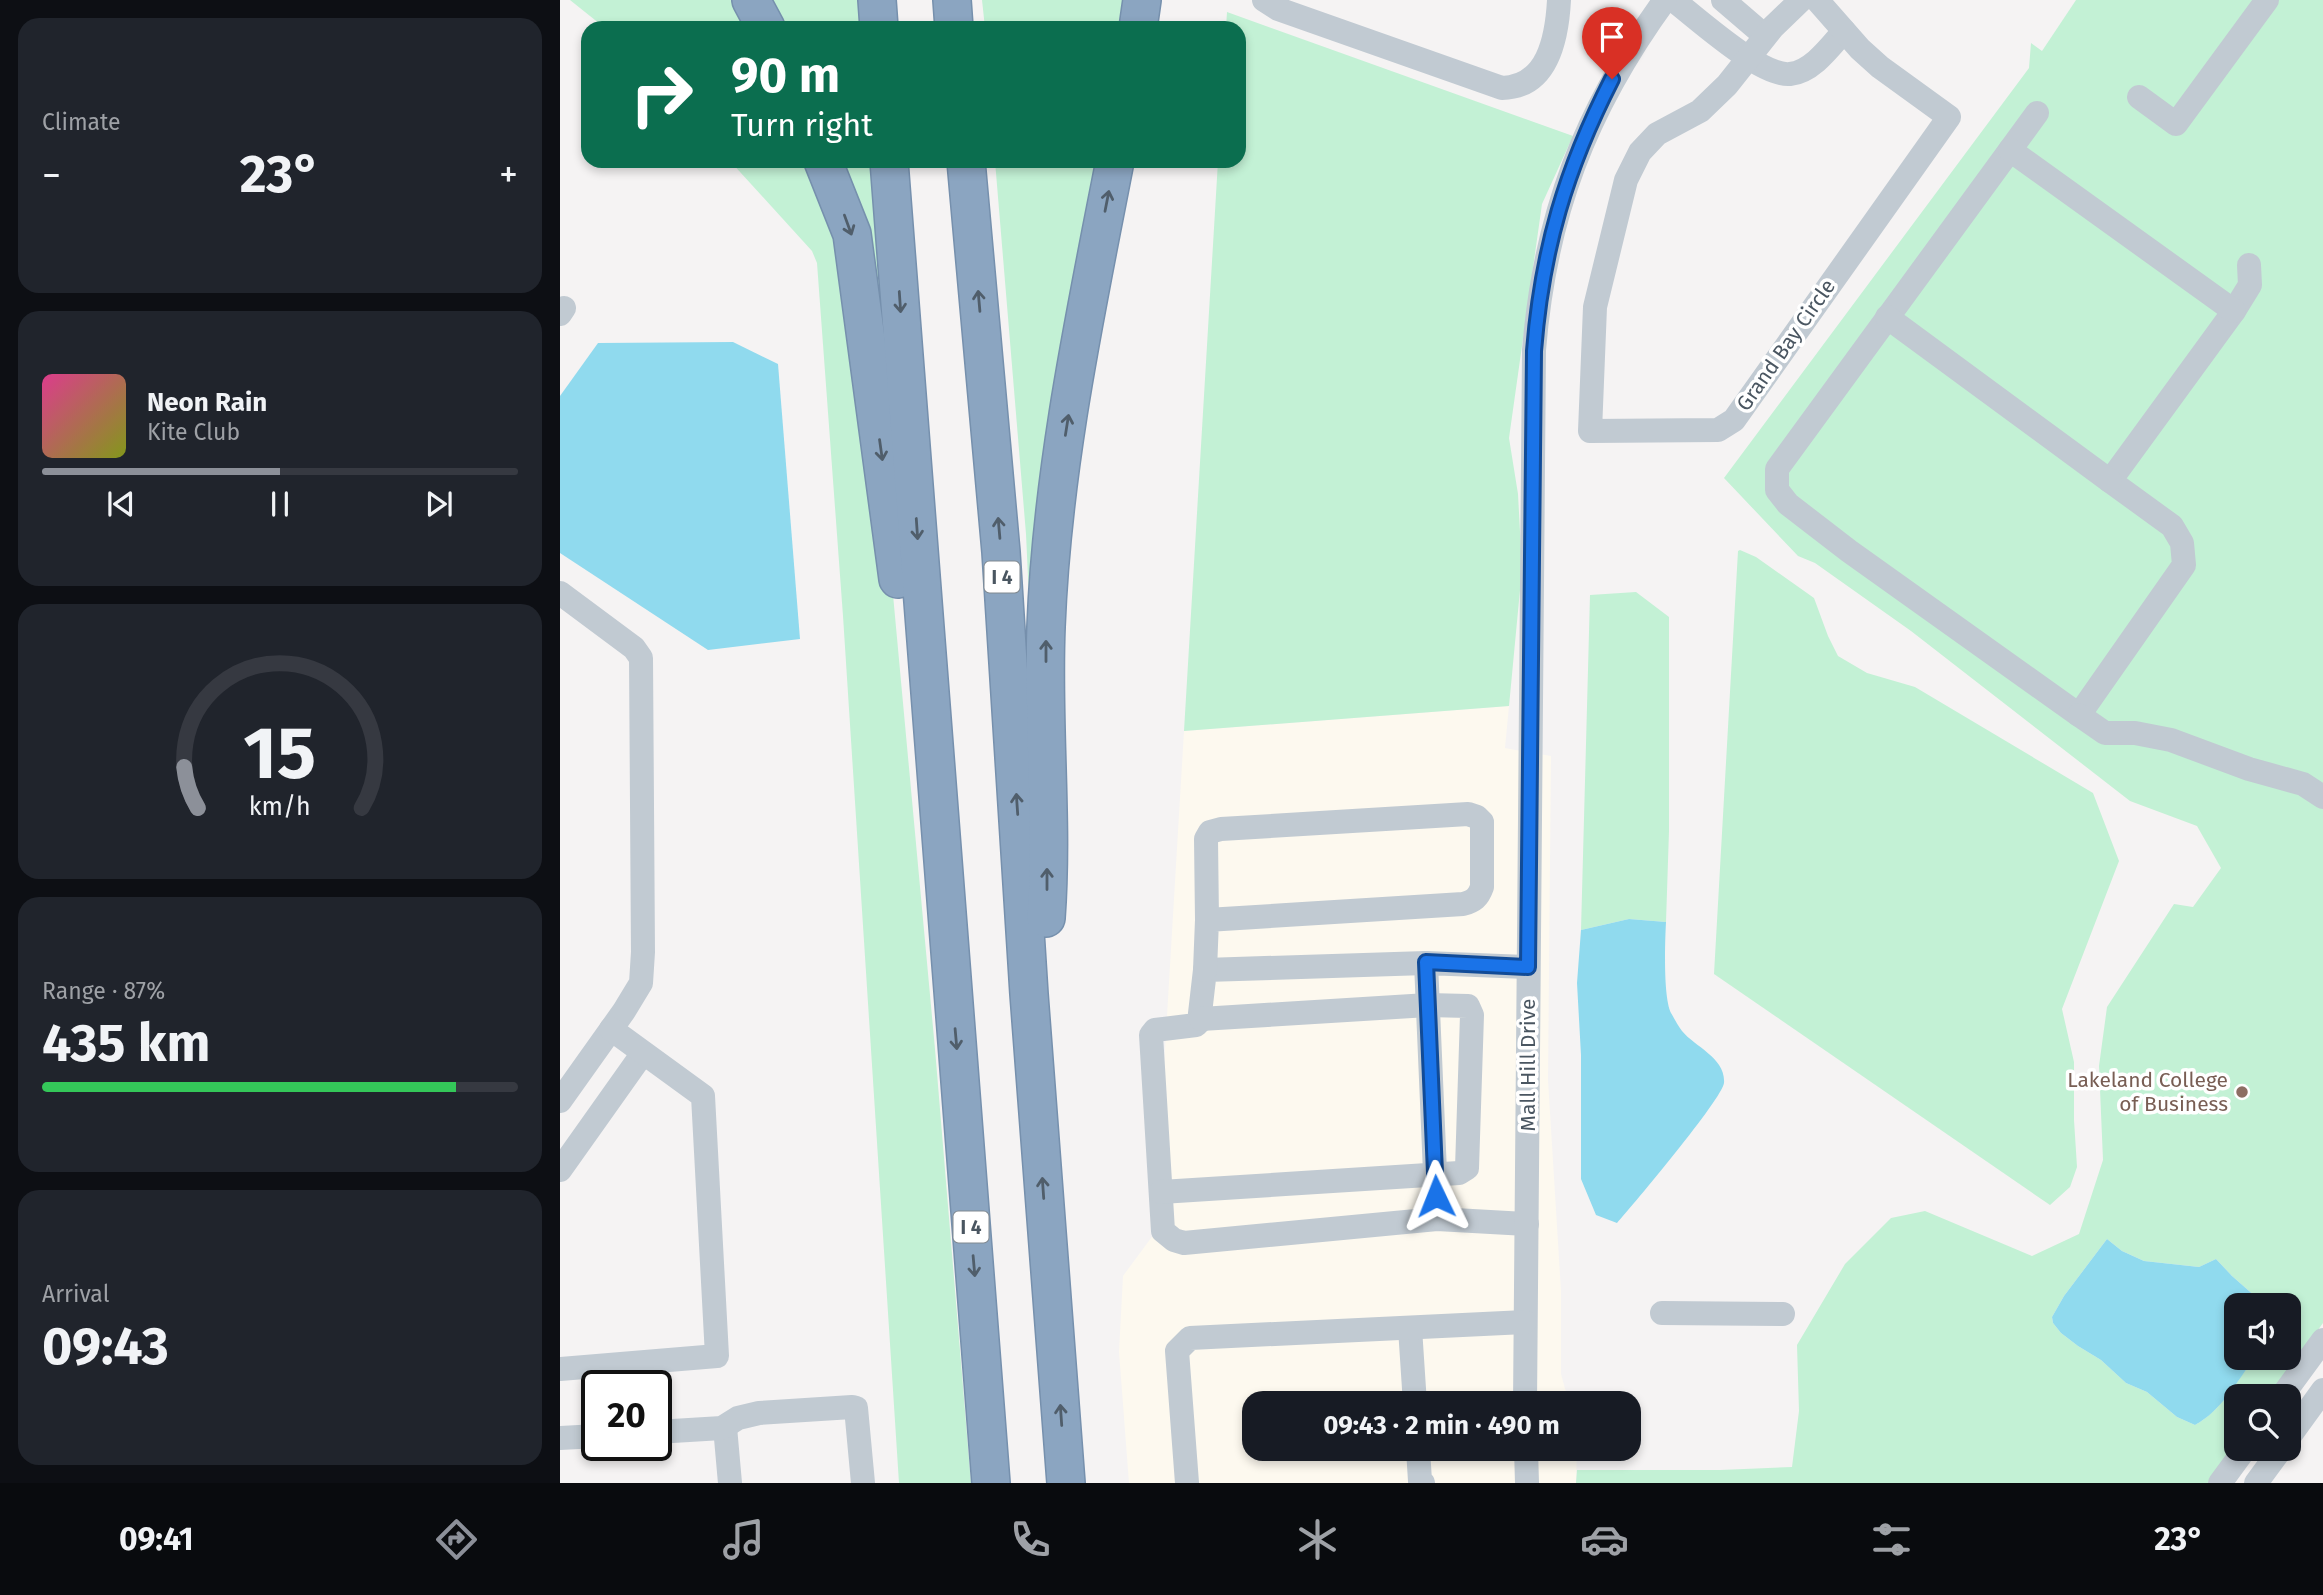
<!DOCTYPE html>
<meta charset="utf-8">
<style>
body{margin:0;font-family:"Fira Sans",sans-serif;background:#20242c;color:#f1f3f6;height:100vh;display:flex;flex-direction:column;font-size:26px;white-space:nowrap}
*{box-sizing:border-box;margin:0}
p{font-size:23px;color:#9ea1a6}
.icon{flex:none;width:38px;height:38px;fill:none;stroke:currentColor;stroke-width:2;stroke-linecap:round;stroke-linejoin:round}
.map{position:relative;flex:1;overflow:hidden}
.sheet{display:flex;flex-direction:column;gap:18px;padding:18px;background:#0d0f14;width:560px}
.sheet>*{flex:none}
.banner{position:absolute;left:21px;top:21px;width:665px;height:147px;border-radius:21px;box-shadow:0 4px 10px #0003;background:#0b6e4f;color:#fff;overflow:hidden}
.controls{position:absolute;left:1664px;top:1293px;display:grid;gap:14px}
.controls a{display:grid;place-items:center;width:77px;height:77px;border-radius:14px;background:#171b24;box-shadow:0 4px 10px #0003;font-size:35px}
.speed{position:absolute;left:21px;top:1370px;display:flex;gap:14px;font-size:35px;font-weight:700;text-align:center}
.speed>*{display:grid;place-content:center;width:91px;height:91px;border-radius:50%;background:#171b24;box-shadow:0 4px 10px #0003;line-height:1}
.speed .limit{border:4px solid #111;border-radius:10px;background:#fff;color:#111}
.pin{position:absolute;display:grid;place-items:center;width:60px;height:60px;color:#fff;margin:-72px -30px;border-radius:50% 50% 50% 0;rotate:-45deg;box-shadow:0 0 7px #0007}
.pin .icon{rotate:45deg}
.me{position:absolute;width:77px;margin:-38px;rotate:358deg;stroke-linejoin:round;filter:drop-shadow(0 0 5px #0008)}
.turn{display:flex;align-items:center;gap:24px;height:147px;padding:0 35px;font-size:32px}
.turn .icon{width:91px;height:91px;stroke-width:2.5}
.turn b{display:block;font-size:49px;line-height:60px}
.big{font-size:52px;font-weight:700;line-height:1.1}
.sheet .widget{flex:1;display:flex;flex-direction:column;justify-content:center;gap:10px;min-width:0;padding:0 24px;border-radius:21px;background:#20242c}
.sheet .dial{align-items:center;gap:0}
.dial svg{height:182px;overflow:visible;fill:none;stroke:#363941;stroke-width:7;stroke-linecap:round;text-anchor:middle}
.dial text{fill:#f1f3f6;stroke:none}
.song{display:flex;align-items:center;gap:21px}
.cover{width:84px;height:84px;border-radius:10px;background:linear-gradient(135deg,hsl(330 70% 55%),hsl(70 70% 35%))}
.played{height:7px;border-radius:4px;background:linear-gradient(90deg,#8c9099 50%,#363941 50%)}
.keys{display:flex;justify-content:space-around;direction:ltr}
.heat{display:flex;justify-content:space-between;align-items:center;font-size:38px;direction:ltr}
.charge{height:10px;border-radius:5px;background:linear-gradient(90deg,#34c759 87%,#363941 0)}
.trip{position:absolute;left:682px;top:1391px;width:399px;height:70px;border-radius:21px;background:#171b24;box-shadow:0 4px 10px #0003;font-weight:700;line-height:70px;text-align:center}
.dock{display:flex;height:112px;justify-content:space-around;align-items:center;background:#090b0e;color:#9ea1a6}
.dock .icon{width:49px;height:49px}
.dock .selected{color:#8c9099}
.dock b{font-size:32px;color:#f1f3f6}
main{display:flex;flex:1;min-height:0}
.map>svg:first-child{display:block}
.commercial{fill:#fdf9ef}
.green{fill:#c3f1d5;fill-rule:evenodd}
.water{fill:#90daee}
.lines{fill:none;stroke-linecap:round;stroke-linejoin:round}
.highway-casing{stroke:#7690ad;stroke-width:40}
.minor{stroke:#c1cad2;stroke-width:24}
.highway{stroke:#8ba5c1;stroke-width:37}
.oneway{stroke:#505e6b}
.route-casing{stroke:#114b97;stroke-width:18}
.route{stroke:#1a73e8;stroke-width:12}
.education-dot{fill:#8d6e63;stroke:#fff;stroke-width:2.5}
.labels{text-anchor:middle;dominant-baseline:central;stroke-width:7;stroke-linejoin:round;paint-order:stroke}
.shield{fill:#fff;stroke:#808990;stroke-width:2}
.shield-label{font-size:19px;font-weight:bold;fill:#4a5661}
.street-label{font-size:21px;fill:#4a5661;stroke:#fff}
.education-label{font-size:21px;fill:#785e54;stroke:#fff;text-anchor:end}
</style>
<main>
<section class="sheet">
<div class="widget"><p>Climate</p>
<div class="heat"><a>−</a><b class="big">23°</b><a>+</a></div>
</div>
<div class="widget">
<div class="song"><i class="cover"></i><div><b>Neon Rain</b><p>Kite Club</p></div></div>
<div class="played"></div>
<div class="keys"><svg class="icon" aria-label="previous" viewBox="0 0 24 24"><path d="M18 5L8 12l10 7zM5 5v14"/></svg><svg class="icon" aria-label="pause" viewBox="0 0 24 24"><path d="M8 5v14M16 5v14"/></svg><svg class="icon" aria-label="next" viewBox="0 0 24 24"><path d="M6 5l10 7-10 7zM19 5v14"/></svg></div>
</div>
<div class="widget dial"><svg viewBox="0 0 100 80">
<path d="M14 69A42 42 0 1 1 86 69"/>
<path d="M14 69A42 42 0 0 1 8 51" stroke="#8c9099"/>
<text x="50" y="56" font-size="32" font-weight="700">15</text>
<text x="50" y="72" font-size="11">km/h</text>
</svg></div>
<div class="widget"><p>Range · 87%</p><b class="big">435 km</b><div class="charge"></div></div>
<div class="widget"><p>Arrival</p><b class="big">09:43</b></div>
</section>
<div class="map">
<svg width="1763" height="1483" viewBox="0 0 1763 1483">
<rect width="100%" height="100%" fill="#f5f3f3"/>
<g class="commercial">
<path d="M949 706 945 748 961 751 956 1403 695 1404V1449H957V1483H569L559 1352 563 1276 594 1234 624 731Z"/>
<path d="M980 754 991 756 988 1080 1001 1291V1374L1009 1403 975 1404Z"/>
<path d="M975 1449H1017L1016 1483H976Z"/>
</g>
<g class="green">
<path d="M10 0H183L197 28H45Z"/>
<path d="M205 0H301L303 28H220Z"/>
<path d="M422 0H576L573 28H425Z"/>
<path d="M1516 0H1763V786L1748 776 1691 761 1612 731 1576 724H1547L1532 714 1633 565 1632 543 1620 522 1563 479 1687 309 1447 138 1209 463 1207 490 1210 496 1222 510 1291 564 1540 740 1546 742H1575L1610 748 1687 778 1740 792 1763 807V1323L1710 1396H1676V1443L1648 1483H1016L1017 1470H1160L1232 1467 1239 1411 1237 1345 1285 1264 1331 1218 1365 1211 1472 1256 1519 1234 1543 1160 1539 1066 1547 1007 1614 904 1633 907 1661 868 1637 826 1570 801 1351 631 1255 563 1238 556 1164 478 1469 68 1471 43 1482 51ZM1547 1239 1562 1251 1584 1261 1639 1267 1656 1259 1672 1276 1705 1305 1729 1306V1358H1694C1677 1381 1661 1411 1635 1425L1617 1417 1587 1392 1566 1383 1541 1360 1518 1346 1501 1333 1493 1323 1492 1317 1504 1296Z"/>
<path d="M667 12 1013 136 982 204 949 438 958 494 962 569 949 706 624 731 658 161H679V28H666Z"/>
<path d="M170 161H255L273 216 331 573 375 1049 411 1483H339L283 616 257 263 252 251Z"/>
<path d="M275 161H313L325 339Z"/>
<path d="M435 161H552L470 621 466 534Z"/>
<path d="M1452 163 1661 312 1547 468 1340 316Z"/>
<path d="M1329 330 1605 532 1613 544 1614 561 1516 702 1294 544 1226 488V473Z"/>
<path d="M1180 550 1196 557 1254 598 1268 636 1278 656 1307 673 1355 687 1533 793 1559 861 1502 1009 1514 1062V1120L1517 1167 1510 1187 1490 1205 1154 974 1178 551Z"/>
<path d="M1076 592 1109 617V831L1106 922 1069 919 1021 930 1030 595Z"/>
</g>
<g class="water">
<path d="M173 342 218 364 240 639 148 650 0 553V396L38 343Z"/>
<path d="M1069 919 1106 922C1105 942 1103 996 1111 1013 1114 1018 1118 1026 1122 1031 1135 1047 1166 1058 1164 1083 1162 1099 1073 1205 1057 1223L1036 1215 1021 1179V1055L1017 983 1021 930Z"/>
<path d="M1547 1239 1562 1251 1584 1261 1639 1267 1656 1259 1672 1276 1705 1305 1676 1306V1358H1694C1677 1382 1661 1411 1635 1425L1617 1417 1587 1392 1566 1383 1541 1360 1518 1346 1501 1333 1493 1323 1492 1317 1504 1296Z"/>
</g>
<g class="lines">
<g class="highway-casing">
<g id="highway">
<path d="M191 0 206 28"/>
<path d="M317 0 319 28"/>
<path d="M392 0 394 28"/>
<path d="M578 28 582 0"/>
<path d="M263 161 292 234 338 579"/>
<path d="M329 161 431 1483"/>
<path d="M406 161 441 552 469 994 506 1483"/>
<path d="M486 918C493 821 482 724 486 627 492 470 525 315 555 161"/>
</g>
</g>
<g class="minor">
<path d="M704 0 718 9 942 88C988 87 997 38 999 0"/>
<path d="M1113 0C1137 18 1201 77 1230 74 1252 72 1270 47 1284 31"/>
<path d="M1163 0 1205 36"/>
<path d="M1241 0 1213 27 1167 85 1140 111 1097 134 1080 152 1066 180 1035 307 1030 431 1158 430 1174 420 1389 117 1320 67 1300 49 1257 0"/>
<path d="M1579 97 1616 124 1707 0"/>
<path d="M1477 113 1217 469V490L1228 504 1289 551 1519 715 1624 565 1622 543 1612 526 1550 481 1674 311 1690 285 1689 265"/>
<path d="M1450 150 1674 311"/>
<path d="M0 314 4 308"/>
<path d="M1327 317 1550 481"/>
<path d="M0 593 74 648 81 658 83 952 81 983 64 1011 0 1101"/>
<path d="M1519 715 1545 733H1575L1611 740 1689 769 1743 784 1763 797"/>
<path d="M866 963 645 970 639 1022 636 1025 595 1030 591 1035 603 1231 614 1240 624 1243 877 1219 967 1224"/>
<path d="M645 970 647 920 646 839 650 832 661 829 908 814 917 817 922 822V887C918 898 914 901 903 904L647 920"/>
<path d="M0 1170 83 1053"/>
<path d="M601 1192 899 1173 907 1168 912 1015 908 1006 868 1005 641 1019"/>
<path d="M877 1219 866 963 968 967"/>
<path d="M1102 1313 1223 1314"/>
<path d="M850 1328 855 1404"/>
<path d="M0 1369 157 1356 143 1096 51 1029"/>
<path d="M1722 1396 1763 1340"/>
<path d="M965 1404 974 350C985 215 1025 110 1105 0"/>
<path d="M165 1427 170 1483"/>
<path d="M96 1432 162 1428 178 1418 199 1413 292 1407 296 1408 303 1483"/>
<path d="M1729 1437 1763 1390"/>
<path d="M0 1438 37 1436"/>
<path d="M858 1449 860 1481 863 1483"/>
<path d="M966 1449 967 1483"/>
<path d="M627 1483 617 1351 630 1338 965 1322"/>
<path d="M1660 1483 1685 1449"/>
<path d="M1696 1483 1721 1449"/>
</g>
<use href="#highway" class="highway"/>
</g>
<defs><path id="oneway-shaft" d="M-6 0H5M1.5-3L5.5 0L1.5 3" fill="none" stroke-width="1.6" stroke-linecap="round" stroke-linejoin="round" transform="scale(1.75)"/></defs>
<g class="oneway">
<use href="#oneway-shaft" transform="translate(547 201) rotate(-79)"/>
<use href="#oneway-shaft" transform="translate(288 225) rotate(70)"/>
<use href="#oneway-shaft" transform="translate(419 301) rotate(-95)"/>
<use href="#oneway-shaft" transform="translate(340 302) rotate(86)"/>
<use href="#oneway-shaft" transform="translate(507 425) rotate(-81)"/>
<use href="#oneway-shaft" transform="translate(321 450) rotate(82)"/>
<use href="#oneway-shaft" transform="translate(439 528) rotate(-95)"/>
<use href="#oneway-shaft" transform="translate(357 529) rotate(86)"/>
<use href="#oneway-shaft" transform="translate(486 651) rotate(-90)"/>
<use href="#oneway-shaft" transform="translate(457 804) rotate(-94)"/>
<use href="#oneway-shaft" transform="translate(487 879) rotate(-90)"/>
<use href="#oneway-shaft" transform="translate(396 1039) rotate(85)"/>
<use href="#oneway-shaft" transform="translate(483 1188) rotate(-94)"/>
<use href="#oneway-shaft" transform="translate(414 1266) rotate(85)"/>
<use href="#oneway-shaft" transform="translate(501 1415) rotate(-94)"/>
</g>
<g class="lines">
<g class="route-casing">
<path id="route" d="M876 1196 866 962 968 967 974 351C982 249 1006 169 1052 79"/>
</g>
<use href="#route" class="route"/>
</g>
<circle class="education-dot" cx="1682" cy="1092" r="7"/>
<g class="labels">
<g class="shield">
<rect x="424.5" y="561.5" width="35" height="31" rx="5"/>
<rect x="393.5" y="1211.5" width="35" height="31" rx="5"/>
</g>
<g class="shield-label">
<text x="442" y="577">I 4</text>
<text x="411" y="1227">I 4</text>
</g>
<g class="street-label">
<text transform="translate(1226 345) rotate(-55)">Grand Bay Circle</text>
<text transform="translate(968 1065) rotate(-90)">Mall Hill Drive</text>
</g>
<g class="education-label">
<text x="1668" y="1080">Lakeland College<tspan x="1668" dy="24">of Business</tspan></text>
</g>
</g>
</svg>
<div class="controls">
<a><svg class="icon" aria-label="sound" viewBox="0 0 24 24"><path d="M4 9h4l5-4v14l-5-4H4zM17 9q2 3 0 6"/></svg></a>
<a><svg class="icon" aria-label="search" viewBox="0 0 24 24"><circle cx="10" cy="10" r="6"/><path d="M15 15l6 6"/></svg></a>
</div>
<div class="speed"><div class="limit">20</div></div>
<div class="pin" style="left:1052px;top:79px;background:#d93025"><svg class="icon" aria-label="arrive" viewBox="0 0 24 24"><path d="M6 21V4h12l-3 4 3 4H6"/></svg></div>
<svg class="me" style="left:876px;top:1196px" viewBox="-20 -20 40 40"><path d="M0-17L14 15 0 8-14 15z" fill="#1a73e8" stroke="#fff" stroke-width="4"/></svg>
<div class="trip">09:43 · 2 min · 490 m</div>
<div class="banner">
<div class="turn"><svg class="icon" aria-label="right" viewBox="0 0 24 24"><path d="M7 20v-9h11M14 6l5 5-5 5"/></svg><div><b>90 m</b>Turn right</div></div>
</div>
</div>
</main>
<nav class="dock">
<b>09:41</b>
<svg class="icon selected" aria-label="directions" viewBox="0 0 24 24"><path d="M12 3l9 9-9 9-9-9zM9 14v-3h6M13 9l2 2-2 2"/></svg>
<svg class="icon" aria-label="music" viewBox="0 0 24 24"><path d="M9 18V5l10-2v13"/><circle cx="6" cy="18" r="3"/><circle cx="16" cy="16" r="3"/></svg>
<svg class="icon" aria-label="phone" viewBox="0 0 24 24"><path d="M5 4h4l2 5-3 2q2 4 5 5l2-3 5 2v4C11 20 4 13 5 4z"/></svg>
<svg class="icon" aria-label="climate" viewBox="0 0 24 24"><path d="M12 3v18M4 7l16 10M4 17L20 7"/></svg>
<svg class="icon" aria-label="car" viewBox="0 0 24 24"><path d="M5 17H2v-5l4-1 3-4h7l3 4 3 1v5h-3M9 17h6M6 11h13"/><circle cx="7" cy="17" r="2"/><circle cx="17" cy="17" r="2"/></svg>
<svg class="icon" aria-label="filters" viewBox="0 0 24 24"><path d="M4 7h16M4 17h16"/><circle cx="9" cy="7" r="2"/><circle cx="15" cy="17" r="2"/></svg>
<b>23°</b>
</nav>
